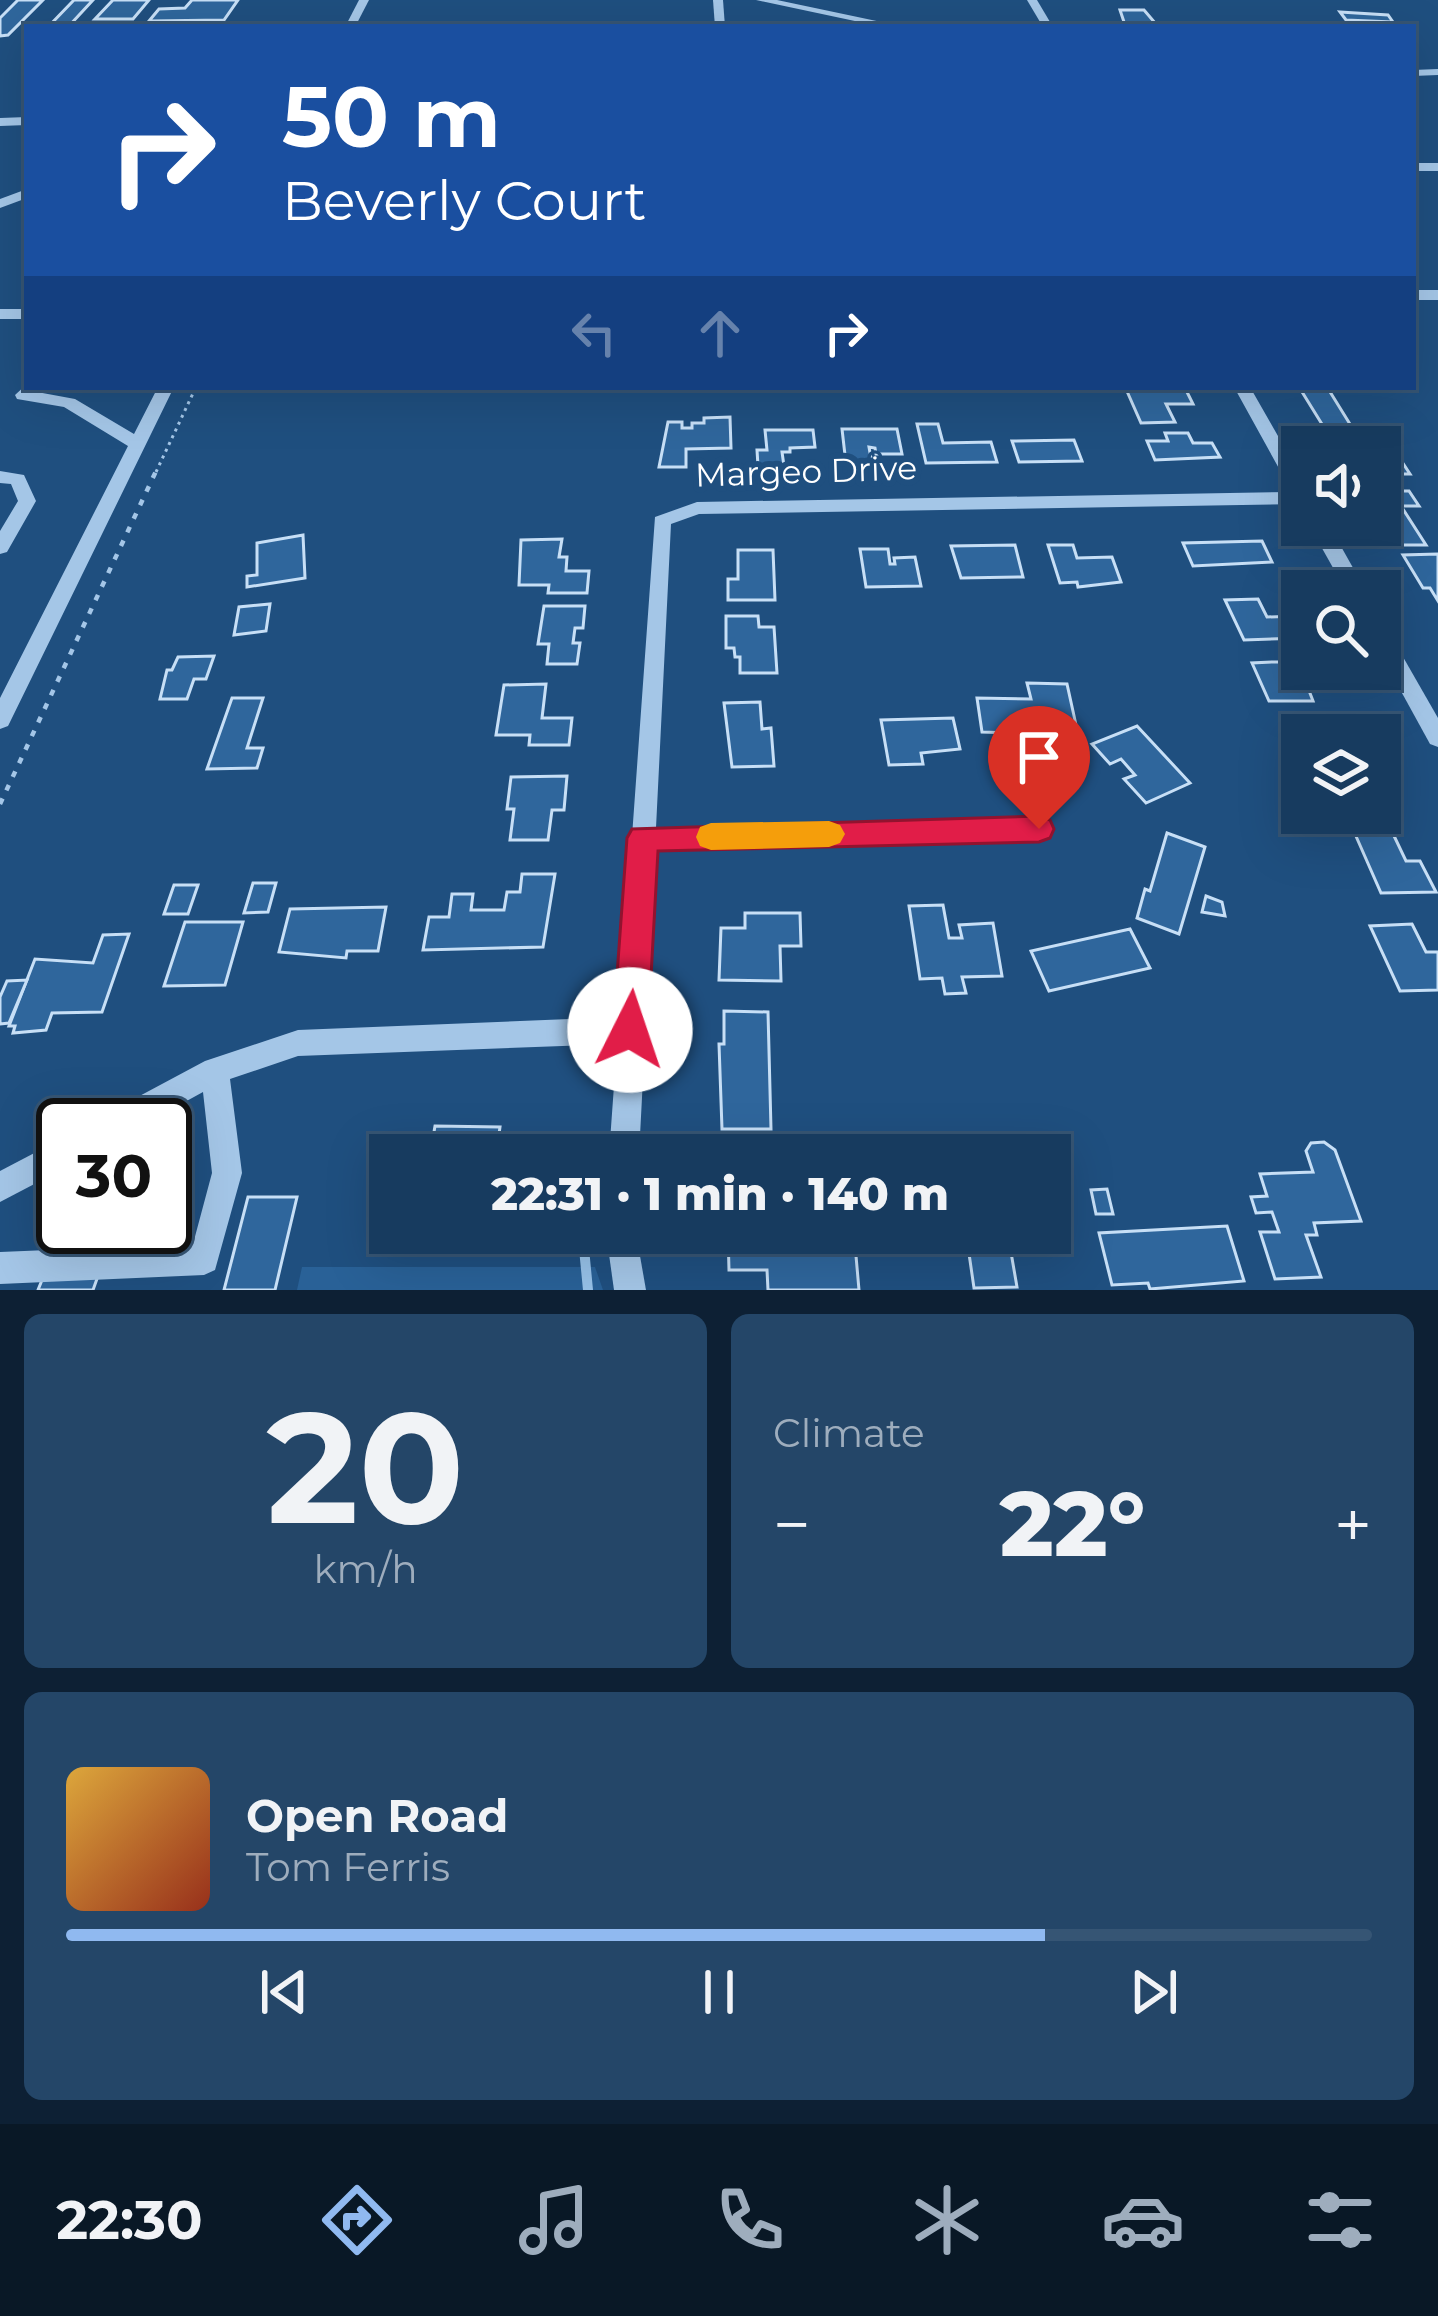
<!DOCTYPE html>
<meta charset="utf-8">
<style>
body{margin:0;font-family:Montserrat,sans-serif;background:#244668;color:#f1f3f6;height:100vh;display:flex;flex-direction:column;font-size:45px;white-space:nowrap}
*{box-sizing:border-box;margin:0}
p{font-size:39px;color:#9eadbd}
.icon{flex:none;width:66px;height:66px;fill:none;stroke:currentColor;stroke-width:2;stroke-linecap:round;stroke-linejoin:round}
.map{position:relative;height:1290px;overflow:hidden}
.side{display:flex;flex-direction:column;gap:24px;padding:24px;background:#0d2034;flex:1}
.side>*{flex:none}
.hud{position:absolute;left:24px;top:24px;width:1392px;height:366px;border-radius:0px;box-shadow:0 12px 48px #0002,0 0 0 3px #365574;background:#1a4fa0;color:#fff;overflow:hidden}
.fabs{position:absolute;left:1281px;top:426px;display:grid;gap:24px}
.fabs a{display:grid;place-items:center;width:120px;height:120px;border-radius:0px;background:#173b5f;box-shadow:0 12px 48px #0002,0 0 0 3px #365574;font-size:60px}
.speed{position:absolute;left:36px;top:1098px;display:flex;gap:24px;font-size:60px;font-weight:700;text-align:center}
.speed>*{display:grid;place-content:center;width:156px;height:156px;border-radius:50%;background:#173b5f;box-shadow:0 12px 48px #0002,0 0 0 3px #365574;line-height:1}
.speed .limit{border:6px solid #111;border-radius:18px;background:#fff;color:#111}
.pin{position:absolute;display:grid;place-items:center;width:102px;height:102px;color:#fff;margin:-123px -51px;border-radius:50% 50% 50% 0;rotate:-45deg;box-shadow:0 0 12px #0007}
.pin .icon{rotate:45deg}
.me{position:absolute;width:132px;margin:-66px;rotate:4deg;stroke-linejoin:round;filter:drop-shadow(0 0 9px #0008)}
.turn{display:flex;align-items:center;gap:42px;height:252px;padding:0 60px;font-size:54px}
.turn .icon{width:156px;height:156px;stroke-width:2.5}
.turn b{display:block;font-size:84px;line-height:102px}
.lanes{display:flex;align-items:center;height:114px;padding:0 60px;background:#0003;justify-content:center;gap:60px;direction:ltr}
.lanes .off{opacity:.35}
.big{font-size:90px;font-weight:800;line-height:1.1}
.side .widget{flex:1;display:flex;flex-direction:column;justify-content:center;gap:18px;min-width:0;padding:0 42px;border-radius:18px;background:#244668}
.side .dial{align-items:center;gap:0}
.dial b{font-size:156px;line-height:1}
.song{display:flex;align-items:center;gap:36px}
.cover{width:144px;height:144px;border-radius:18px;background:linear-gradient(135deg,hsl(40 70% 55%),hsl(10 70% 35%))}
.played{height:12px;border-radius:6px;background:linear-gradient(90deg,#90b9f0 75%,#365574 75%)}
.keys{display:flex;justify-content:space-around;direction:ltr}
.heat{display:flex;justify-content:space-between;align-items:center;font-size:66px;direction:ltr}
.side .tiles{flex:1;display:grid;gap:24px;grid-template-columns:1fr 1fr}
.widget:last-child{grid-column:span 2}
.trip{position:absolute;left:369px;top:1134px;width:702px;height:120px;border-radius:0px;background:#173b5f;box-shadow:0 12px 48px #0002,0 0 0 3px #365574;font-weight:800;line-height:120px;text-align:center}
.dock{display:flex;height:192px;justify-content:space-around;align-items:center;background:#091826;color:#9eadbd}
.dock .icon{width:84px;height:84px}
.dock .current{color:#90b9f0}
.dock b{font-size:54px;color:#f1f3f6}
.map>svg:first-child{display:block}
.green{fill:#296197}
.lines{fill:none;stroke-linecap:round;stroke-linejoin:round}
.stream{stroke:#97c2e9;stroke-width:10}
.building{fill:#2f669c;stroke:#c7dff6;stroke-width:3}
.path-far1{stroke:#a4c6e7;stroke-width:3;stroke-dasharray:3 4.5;stroke-linecap:butt}
.path{stroke:#a4c6e7;stroke-width:4.5;stroke-dasharray:6 9;stroke-linecap:butt}
.minor{fill:#a4c6e7;fill-rule:evenodd}
.route{fill:#e11d48;stroke:#92132f;stroke-width:3}
.slow{fill:#f59e0b}
.labels{text-anchor:middle;dominant-baseline:central;stroke-width:12;stroke-linejoin:round;paint-order:stroke}
.street-label{font-size:33px;fill:#fff;stroke:#1f4f7f}
</style>
<div class="map">
<svg width="1438" height="1290" viewBox="0 0 1438 1290">
<rect width="100%" height="100%" fill="#1f4f7f"/>
<path class="green" d="M302 1267H595L603 1290H297Z"/>
<g class="lines">
<path class="stream" d="M583 1238 588 1290"/>
</g>
<g class="building">
<path d="M18 0H43L8 35 0 36V18Z"/>
<path d="M74 0H93L68 27H48Z"/>
<path d="M113 0H149L133 19H95Z"/>
<path d="M192 0H238L224 20 149 21 159 9 185 8Z"/>
<path d="M1120 10H1144L1156 24 1125 25Z"/>
<path d="M1340 12 1388 15 1393 22 1346 20Z"/>
<path d="M1299 387H1327L1353 429H1325Z"/>
<path d="M1185 388 1193 404H1166L1175 422 1141 423 1126 389Z"/>
<path d="M730 417 731 448 686 449V467H659L668 422H682V428H692V423H704V418Z"/>
<path d="M917 424H938L943 443 991 442 997 462 926 463Z"/>
<path d="M842 429H897L902 454H876L875 448 869 447 872 464H846Z"/>
<path d="M765 430H813L815 447 790 448V452H782L784 466H758L757 450H767Z"/>
<path d="M1165 433H1188L1193 443H1212L1220 457 1155 460 1147 441H1168Z"/>
<path d="M1385 436 1410 474H1380V447H1335L1331 439Z"/>
<path d="M1074 440 1082 461 1019 462 1012 441Z"/>
<path d="M1380 491H1409L1419 506H1401L1426 545H1396L1380 522Z"/>
<path d="M303 535 305 578 247 587V576L257 575V543Z"/>
<path d="M562 539 559 557H567L566 571H589L587 593H548L549 585H519L521 540Z"/>
<path d="M1262 541 1272 562 1193 566 1183 543Z"/>
<path d="M1015 545 1023 577 961 578 951 546Z"/>
<path d="M1048 545H1073L1077 558 1112 557 1121 582 1078 587 1077 582 1060 583Z"/>
<path d="M860 549H888L890 564H895L894 558 915 557 921 586 866 587Z"/>
<path d="M738 550H773L775 600H728V579H738Z"/>
<path d="M1438 554V601L1430 588H1423L1403 555Z"/>
<path d="M1258 599 1267 617 1298 616 1302 638 1244 640 1225 600Z"/>
<path d="M270 604 266 631 234 635 239 607Z"/>
<path d="M544 606H585L583 628H575L573 643H580L577 664H547L549 644H538Z"/>
<path d="M726 616H758L759 627H774L777 673H740V657H735L734 648H726Z"/>
<path d="M214 656 206 679H194L187 699H160L167 670H172L178 657Z"/>
<path d="M1272 662H1302V669H1325L1334 687 1308 688 1313 701H1269L1252 663Z"/>
<path d="M1027 683 1067 684 1078 734 1011 729 1012 733 982 732 977 698 1031 699Z"/>
<path d="M546 684 542 718H572L569 745H529L530 735H496L504 685Z"/>
<path d="M232 698H263L247 748H263L257 768 207 769Z"/>
<path d="M760 702 762 729 771 728 774 766 732 767 724 703Z"/>
<path d="M953 718 960 749 921 753 923 764 889 765 881 720Z"/>
<path d="M1137 726 1190 783 1146 803 1124 779 1135 775 1121 759 1110 764 1092 744Z"/>
<path d="M567 776 564 810H552L548 840H510L514 809H507L511 777Z"/>
<path d="M1385 817 1406 861H1420L1436 892 1381 893 1348 818Z"/>
<path d="M1167 833 1205 847 1179 934 1137 918 1145 889 1150 891Z"/>
<path d="M522 874H555L543 947 423 950 429 917H449L452 894H473L471 910H504L507 892H520Z"/>
<path d="M253 883H276L268 912 244 913Z"/>
<path d="M174 885H198L188 914H164Z"/>
<path d="M1206 896 1222 902 1225 916 1202 912Z"/>
<path d="M943 905 949 938H962L959 925 993 923 1002 976 962 977 966 993 945 994 942 978 920 979 909 906Z"/>
<path d="M386 907 378 951H347L346 958 279 952 290 909Z"/>
<path d="M745 913H800L801 946H780L781 981 719 980 721 928H745Z"/>
<path d="M185 922H243L225 985 164 986Z"/>
<path d="M1412 924 1426 952H1438V990L1400 991 1370 926Z"/>
<path d="M1130 929 1150 968 1049 991 1031 951Z"/>
<path d="M129 934 102 1012 52 1013 46 1030 13 1033 15 1026H9L35 959 93 963 103 935Z"/>
<path d="M27 980 9 1023 0 1024V997L7 981Z"/>
<path d="M724 1011 768 1012 771 1129H722L719 1044H724Z"/>
<path d="M435 1126 500 1127 496 1155H430Z"/>
<path d="M1324 1142 1335 1150 1361 1221 1314 1223 1317 1235H1306L1321 1277 1275 1279 1260 1232H1279L1272 1212 1256 1213 1251 1197 1267 1196 1260 1174 1313 1172 1306 1151 1311 1143Z"/>
<path d="M1107 1189 1113 1214H1096L1091 1190Z"/>
<path d="M248 1197H297L275 1290H224Z"/>
<path d="M1227 1226 1244 1281 1150 1289 1148 1283 1112 1285 1099 1233Z"/>
<path d="M728 1233H854L859 1290H768L767 1270H729Z"/>
<path d="M966 1233H1048V1234L1008 1235 1017 1287 974 1288Z"/>
<path d="M44 1275 98 1276 93 1290H38Z"/>
</g>
<g class="lines">
<path class="path-far1" d="M156 472 196 387"/>
<path class="path" d="M0 804 157 469"/>
<g class="minor">
<path d="M359 0H369L355 27H345Z"/>
<path d="M713 0H723L725 27H715Z"/>
<path d="M756 0H777L905 27H883Z"/>
<path d="M1027 0H1037L1053 27H1043Z"/>
<path d="M1438 69V75L1413 76V70Z"/>
<path d="M27 117V125L0 126V118Z"/>
<rect x="1413" y="163" width="25" height="8"/>
<path d="M27 189V198L0 208V199Z"/>
<rect x="1413" y="290" width="25" height="10"/>
<rect x="0" y="309" width="27" height="10"/>
<path d="M27 384V387H41L37 392 75 399 134 434 158 387H174L11 720 8 726 0 729V698L128 446 64 407 17 399 15 395Z"/>
<path d="M1234 387H1250L1302 478V504L699 514 671 524 656 828 1039 819 1047 822 1051 829 1047 836 1039 839 655 848 639 1155H609L617 1044 298 1056 230 1079 242 1173 215 1270 204 1275 0 1284V1252L193 1244 212 1173 203 1092 143 1125H100L104 1115 205 1061 298 1030 619 1017 655 517 697 502 1292 492Z"/>
<path d="M0 471 24 475 36 501 7 552 0 554V531L18 501 11 484 0 483Z"/>
<path d="M1309 525H1329L1366 591H1346Z"/>
<path d="M1380 626 1387 629 1438 718V747L1430 744 1380 653Z"/>
<path d="M63 1138V1169L0 1202V1171Z"/>
<path d="M606 1233H636L646 1290H614Z"/>
</g>
</g>
<path class="route" d="M1039 816 1050 820 1054 829 1050 838 1039 842 658 851 648 1030 643 1042 630 1046 618 1042 613 1030 627 838 632 829Z"/>
<path class="slow" d="M829 821 840 825 845 834 840 843 829 847 711 850 700 846 696 837 700 827 711 823Z"/>
<g class="labels">
<g class="street-label">
<text transform="translate(806 471) rotate(-2)">Margeo Drive</text>
</g>
</g>
</svg>
<div class="fabs">
<a><svg class="icon" aria-label="sound" viewBox="0 0 24 24"><path d="M4 9h4l5-4v14l-5-4H4zM17 9q2 3 0 6"/></svg></a>
<a><svg class="icon" aria-label="search" viewBox="0 0 24 24"><circle cx="10" cy="10" r="6"/><path d="M15 15l6 6"/></svg></a>
<a><svg class="icon" aria-label="layers" viewBox="0 0 24 24"><path d="M12 4l9 5-9 5-9-5zM3 14l9 5 9-5"/></svg></a>
</div>
<div class="speed"><div class="limit">30</div></div>
<div class="pin" style="left:1039px;top:829px;background:#d93025"><svg class="icon" aria-label="arrive" viewBox="0 0 24 24"><path d="M6 21V4h12l-3 4 3 4H6"/></svg></div>
<svg class="me" style="left:630px;top:1030px" viewBox="-20 -20 40 40"><circle r="19" fill="#fff"/><path d="M0-13L10 11 0 6-10 11z" fill="#e11d48"/></svg>
<div class="trip">22:31 · 1 min · 140 m</div>
<div class="hud">
<div class="turn"><svg class="icon" aria-label="right" viewBox="0 0 24 24"><path d="M7 20v-9h11M14 6l5 5-5 5"/></svg><div><b>50 m</b>Beverly Court</div></div>
<div class="lanes"><svg class="icon off" aria-label="left" viewBox="0 0 24 24"><path d="M17 20v-9H6M10 6l-5 5 5 5"/></svg><svg class="icon off" aria-label="ahead" viewBox="0 0 24 24"><path d="M12 20V5M6 11l6-6 6 6"/></svg><svg class="icon" aria-label="right" viewBox="0 0 24 24"><path d="M7 20v-9h11M14 6l5 5-5 5"/></svg></div>
</div>
</div>
<section class="side">
<div class="tiles">
<div class="widget dial"><b>20</b><p>km/h</p></div>
<div class="widget"><p>Climate</p>
<div class="heat"><a>−</a><b class="big">22°</b><a>+</a></div>
</div>
<div class="widget">
<div class="song"><i class="cover"></i><div><b>Open Road</b><p>Tom Ferris</p></div></div>
<div class="played"></div>
<div class="keys"><svg class="icon" aria-label="previous" viewBox="0 0 24 24"><path d="M18 5L8 12l10 7zM5 5v14"/></svg><svg class="icon" aria-label="pause" viewBox="0 0 24 24"><path d="M8 5v14M16 5v14"/></svg><svg class="icon" aria-label="next" viewBox="0 0 24 24"><path d="M6 5l10 7-10 7zM19 5v14"/></svg></div>
</div>
</div>
</section>
<nav class="dock">
<b>22:30</b>
<svg class="icon current" aria-label="directions" viewBox="0 0 24 24"><path d="M12 3l9 9-9 9-9-9zM9 14v-3h6M13 9l2 2-2 2"/></svg>
<svg class="icon" aria-label="music" viewBox="0 0 24 24"><path d="M9 18V5l10-2v13"/><circle cx="6" cy="18" r="3"/><circle cx="16" cy="16" r="3"/></svg>
<svg class="icon" aria-label="phone" viewBox="0 0 24 24"><path d="M5 4h4l2 5-3 2q2 4 5 5l2-3 5 2v4C11 20 4 13 5 4z"/></svg>
<svg class="icon" aria-label="climate" viewBox="0 0 24 24"><path d="M12 3v18M4 7l16 10M4 17L20 7"/></svg>
<svg class="icon" aria-label="car" viewBox="0 0 24 24"><path d="M5 17H2v-5l4-1 3-4h7l3 4 3 1v5h-3M9 17h6M6 11h13"/><circle cx="7" cy="17" r="2"/><circle cx="17" cy="17" r="2"/></svg>
<svg class="icon" aria-label="filters" viewBox="0 0 24 24"><path d="M4 7h16M4 17h16"/><circle cx="9" cy="7" r="2"/><circle cx="15" cy="17" r="2"/></svg>
</nav>
